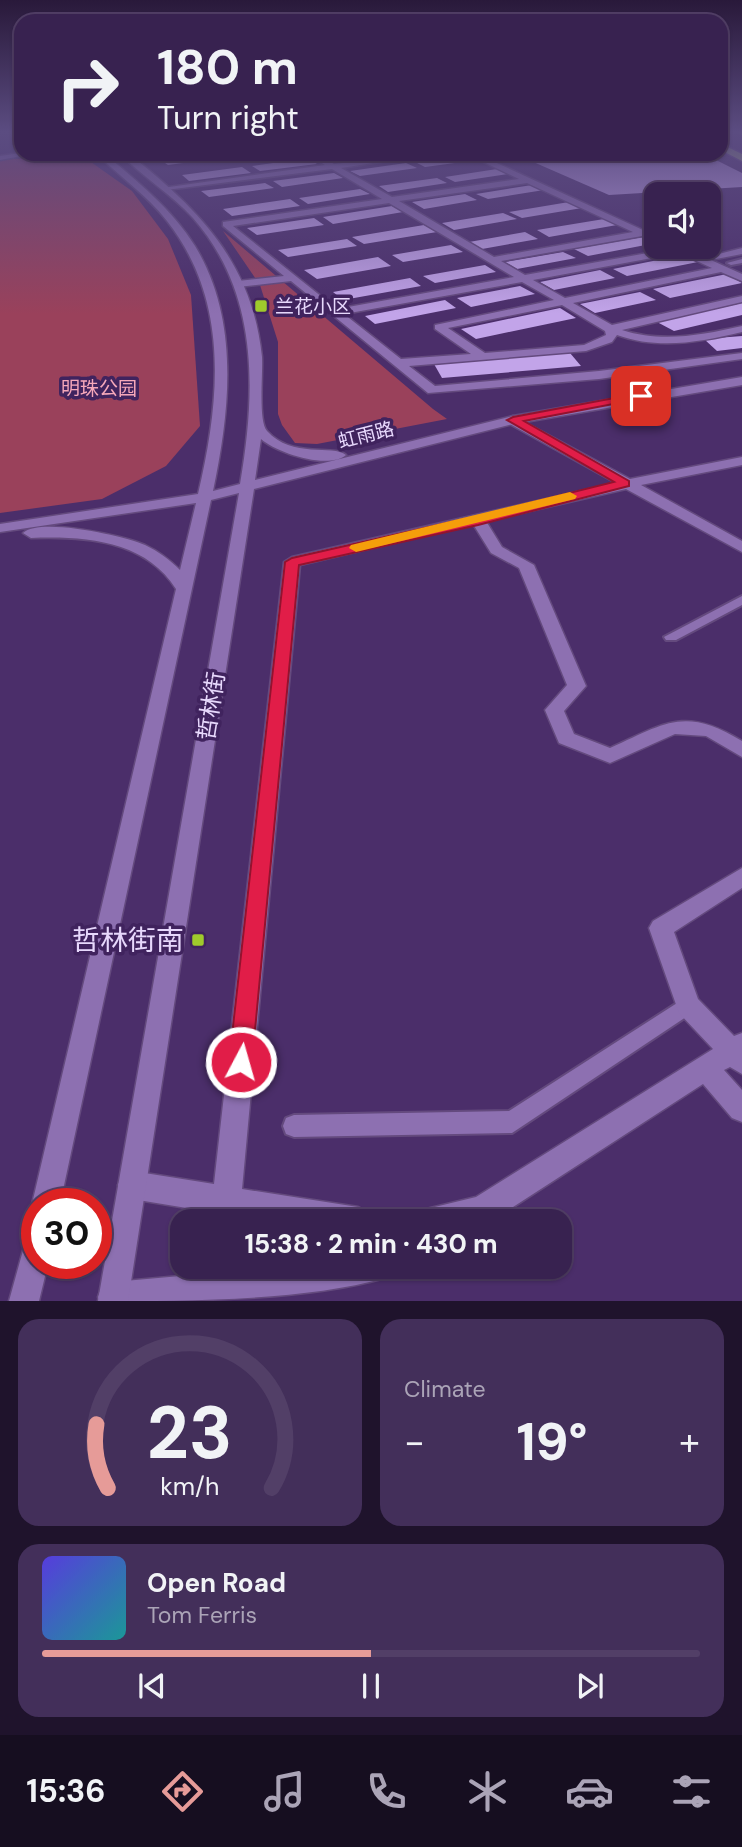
<!DOCTYPE html>
<meta charset="utf-8">
<style>
body{margin:0;font-family:"DM Sans","Noto Sans SC",sans-serif;background:#432f5a;color:#f1f3f6;height:100vh;display:flex;flex-direction:column;font-size:26px;white-space:nowrap}
*{box-sizing:border-box;margin:0}
p{font-size:23px;color:#aba4b7}
.icon{flex:none;width:38px;height:38px;fill:none;stroke:currentColor;stroke-width:2;stroke-linecap:round;stroke-linejoin:round}
.map{position:relative;height:1301px;overflow:hidden}
.sheet{display:flex;flex-direction:column;gap:18px;padding:18px;background:#1f132c;flex:1}
.sheet>*{flex:none}
.banner{position:absolute;left:14px;top:14px;width:714px;height:147px;border-radius:21px;box-shadow:0 2px 5px #0004,0 0 0 2px #523f67;background:#382250;color:#f1f3f6;overflow:hidden}
.tools{position:absolute;left:644px;top:182px;display:grid;gap:14px}
.tools a{display:grid;place-items:center;width:77px;height:77px;border-radius:14px;background:#382250;box-shadow:0 2px 5px #0004,0 0 0 2px #523f67;font-size:35px}
.speed{position:absolute;left:21px;top:1188px;display:flex;gap:14px;font-size:35px;font-weight:700;text-align:center}
.speed>*{display:grid;place-content:center;width:91px;height:91px;border-radius:50%;background:#382250;box-shadow:0 2px 5px #0004,0 0 0 2px #523f67;line-height:1}
.speed .limit{border:10px solid #d22;background:#fff;color:#111}
.pin{position:absolute;display:grid;place-items:center;width:60px;height:60px;color:#fff;margin:-30px;border-radius:14px;box-shadow:0 4px 10px #0006}
.me{position:absolute;width:77px;margin:-38px;rotate:6deg;stroke-linejoin:round;filter:drop-shadow(0 0 5px #0008)}
.turn{display:flex;align-items:center;gap:24px;height:147px;padding:0 28px;font-size:32px}
.turn .icon{width:91px;height:91px;stroke-width:2.5}
.turn b{display:block;font-size:49px;line-height:60px}
.big{font-size:52px;font-weight:800;line-height:1.1}
.sheet .tile{flex:1;display:flex;flex-direction:column;justify-content:center;gap:10px;min-width:0;padding:0 24px;border-radius:21px;background:#432f5a}
.sheet .dial{align-items:center;gap:0}
.dial svg{height:182px;overflow:visible;fill:none;stroke:#523f67;stroke-width:7;stroke-linecap:round;text-anchor:middle}
.dial text{fill:#f1f3f6;stroke:none}
.song{display:flex;align-items:center;gap:21px}
.cover{width:84px;height:84px;border-radius:10px;background:linear-gradient(135deg,hsl(250 70% 55%),hsl(180 70% 35%))}
.played{height:7px;border-radius:4px;background:linear-gradient(90deg,#e69b98 50%,#523f67 50%)}
.keys{display:flex;justify-content:space-around;direction:ltr}
.heat{display:flex;justify-content:space-between;align-items:center;font-size:38px;direction:ltr}
.sheet .tiles{flex:1;display:grid;gap:18px;grid-template-columns:1fr 1fr}
.tile:last-child{grid-column:span 2}
.trip{position:absolute;left:170px;top:1209px;width:402px;height:70px;border-radius:21px;background:#382250;box-shadow:0 2px 5px #0004,0 0 0 2px #523f67;font-weight:800;line-height:70px;text-align:center}
.tabs{display:flex;height:112px;justify-content:space-around;align-items:center;background:#160e20;color:#aba4b7}
.tabs .icon{width:49px;height:49px}
.tabs .selected{color:#e69b98}
.tabs b{font-size:32px;color:#f1f3f6}
.map>svg:first-child{display:block}
.green{fill:#9a415b}
.building{fill:#c2a4e9}
.lines{fill:none;stroke-linecap:round;stroke-linejoin:round}
.lane-casing{stroke:#644a7e;stroke-width:4}
.street-casing{stroke:#644a7e;stroke-width:3}
.secondary-casing{stroke:#644a7e;stroke-width:3}
.highway-casing{stroke:#644a7e;stroke-width:3}
.lane{fill:#8d70b1;fill-rule:evenodd}
.street{fill:#8d70b1;fill-rule:evenodd}
.secondary{fill:#8d70b1;fill-rule:evenodd}
.highway{fill:#aac27b;fill-rule:evenodd}
.route{fill:#e11d48;stroke:#92132f;stroke-width:2}
.slow{fill:#f59e0b}
.poi-dot{fill:#9fca2c;stroke:#40235e;stroke-width:2.5}
.labels{text-anchor:middle;dominant-baseline:central;stroke-width:7;stroke-linejoin:round;paint-order:stroke}
.far-poi-label{font-size:19px;fill:#e7d8fc;stroke:#40235e;text-anchor:start}
.far-park-label{font-size:19px;fill:#f6a8ba;stroke:#40235e}
.far-street-label{font-size:19px;fill:#e7d8fc;stroke:#40235e}
.street-label{font-size:23px;fill:#e7d8fc;stroke:#40235e}
.near-poi-label{font-size:28px;fill:#e7d8fc;stroke:#40235e;text-anchor:end}
</style>
<div class="map">
<svg width="742" height="1301" viewBox="0 0 742 1301">
<rect width="100%" height="100%" fill="#4b2e6a"/>
<g class="green">
<path d="M66 155 88 160 132 191 168 239 191 295 200 426 166 466 102 499 0 513V160Z"/>
<path d="M223 231 433 409 447 419 317 444 295 443 282 425 278 414V342L260 285Z"/>
</g>
<g class="building">
<path d="M214 154 228 157 168 165 162 161Z"/>
<path d="M342 154H377V156L337 161 327 156Z"/>
<path d="M515 154H704L742 173V187L609 195Z"/>
<path d="M467 155 477 160 425 167 415 162Z"/>
<path d="M308 158 317 164 260 171 252 166Z"/>
<path d="M406 163 417 168 360 176 350 171Z"/>
<path d="M242 167 251 173 189 181 182 175Z"/>
<path d="M497 169 508 174 455 182 445 177Z"/>
<path d="M334 173 343 178 282 187 273 181Z"/>
<path d="M437 178 447 183 388 192 379 186Z"/>
<path d="M265 183 274 188 209 197 201 191Z"/>
<path d="M532 185 544 190 488 199 476 194Z"/>
<path d="M360 189 370 194 308 204 299 198Z"/>
<path d="M465 194 477 200 424 209 412 202Z"/>
<path d="M290 199 300 206 232 216 223 209Z"/>
<path d="M569 202 582 208 522 218 509 212Z"/>
<path d="M392 206 403 212 333 224 323 217Z"/>
<path d="M503 213 517 219 454 230 442 223Z"/>
<path d="M314 218 324 225 257 235 247 228Z"/>
<path d="M604 219 617 225 549 237 537 230Z"/>
<path d="M424 225 437 232 364 244 352 237Z"/>
<path d="M525 232 538 239 482 249 469 242Z"/>
<path d="M643 237 656 243 588 256 574 249Z"/>
<path d="M347 239 357 246 288 257 278 250Z"/>
<path d="M451 245 463 252 403 262 392 255Z"/>
<path d="M563 252 576 258 517 269 505 262Z"/>
<path d="M683 255 698 262 627 276 613 269Z"/>
<path d="M378 257 391 266 317 279 304 270Z"/>
<path d="M485 265 496 272 435 283 423 276Z"/>
<path d="M600 270 615 278 554 290 540 282Z"/>
<path d="M727 274 742 283 670 298 653 289Z"/>
<path d="M410 278 421 286 343 300 333 292Z"/>
<path d="M520 286 535 294 471 307 457 298Z"/>
<path d="M640 292 656 300 595 313 580 304Z"/>
<path d="M445 300 456 308 375 324 365 316Z"/>
<path d="M742 303V315L674 331 657 322Z"/>
<path d="M560 308 576 318 476 339 461 329Z"/>
<path d="M742 336V348L717 351 704 339Z"/>
<path d="M570 353 581 366 442 378 434 364Z"/>
</g>
<g class="lines">
<g class="lane-casing">
<g id="lane">
<path d="M742 259V263L731 265 727 263Z"/>
<path d="M742 596V605L676 640H666L664 637Z"/>
<path d="M688 996 695 999 698 1005 695 1011 512 1133 294 1137 286 1134 283 1126 286 1118 294 1115 509 1111Z"/>
</g>
</g>
<g class="street-casing">
<g id="street">
<path d="M308 154H317L334 164 431 154 341 168 392 197 519 179 467 154H477L656 236V242L642 236 501 261 525 275 670 249 669 247 684 248 742 274V281L721 272 573 303 612 325 742 296V302L622 330C662 343 702 335 742 326V332C700 342 659 350 617 335L612 342 586 351 409 366 435 386 599 371 742 353V359L599 379 428 393 291 281 238 287 233 284 238 281 284 276 223 226V222L382 199 332 169 166 190 162 188 325 165ZM527 183 633 232 494 257 399 201ZM389 203 514 277 337 309 233 226ZM679 253 712 268 565 298 533 280ZM522 282 554 300 435 325V329L471 354 401 359 344 314ZM562 305 605 331 606 335 584 345 485 353 448 328Z"/>
<path d="M742 248V254L716 259 711 256Z"/>
<path d="M513 416 630 479 742 457V465L641 485 742 541V552L626 489 486 521 502 547 534 565 586 686 564 711 574 734 610 748C665 723 685 706 742 741V757L706 736 675 734 610 763 559 743 545 710 567 685 519 568 491 553 473 524 300 565 242 1189 358 1207 368 1212 372 1222H267L239 1217V1222H209L211 1212 132 1199 122 1195 118 1185 122 1175 132 1171 214 1184 284 562 292 557 616 483 508 423 507 420Z"/>
<path d="M742 868V888L674 932 698 999 734 1036 742 1033V1074L730 1067 724 1070 742 1090V1122L732 1118 703 1084 490 1222H410L414 1212 476 1197 713 1049 679 1013 649 928 653 921Z"/>
<path d="M204 1267H234V1272L290 1267H389L385 1278C304 1301 186 1301 99 1301L98 1297 102 1286 113 1282 203 1274Z"/>
</g>
</g>
<g class="secondary-casing">
<g id="secondary">
<path d="M21 153 32 154 0 160V156Z"/>
<path d="M97 154H105C138 182 172 209 195 246 240 320 230 410 213 491L240 484C256 391 259 293 193 218 171 194 143 177 120 154H129C200 210 252 263 262 357 263 374 258 421 267 431 292 459 333 444 346 455 328 470 277 453 261 439L255 480 513 416 742 377V385L513 424 254 489 128 1301H98L239 493 211 500 60 1204H37V1215L32 1204 176 589C145 540 84 536 31 538L23 533C40 517 124 536 145 545 158 551 170 560 180 570L196 503 0 532V524L198 494C220 401 230 301 167 221 147 195 120 177 97 154Z"/>
<path d="M37 1231V1264H48L39 1301H9L27 1236Z"/>
</g>
</g>
<g class="highway-casing">
<g id="highway">
<path d="M735 131H742V135Z"/>
<path d="M721 144 742 154V161L721 150Z"/>
</g>
</g>
<use href="#lane" class="lane"/>
<use href="#street" class="street"/>
<use href="#secondary" class="secondary"/>
<use href="#highway" class="highway"/>
</g>
<linearGradient id="sky" x2="0" y2="1"><stop stop-color="#29193a"/><stop offset="0.42" stop-color="#5b4c81"/><stop offset="1" stop-color="#5b4c81" stop-opacity="0"/></linearGradient>
<rect width="742" height="314" fill="url(#sky)"/>
<path class="route" d="M641 393 645 394V398L524 421 629 481V486L478 525 299 565 252 1062 249 1070 241 1073 232 1070 229 1062 285 562 292 558 477 516 614 482 507 420 513 417Z"/>
<path class="slow" d="M570 492 577 496 575 499 356 552 349 548 351 545Z"/>
<g class="poi-dot">
<rect x="254" y="299" width="14" height="14" rx="3.5"/>
<rect x="191" y="933" width="14" height="14" rx="3.5"/>
</g>
<g class="labels">
<g class="far-poi-label">
<text x="275" y="306">兰花小区</text>
</g>
<g class="far-park-label">
<text x="99" y="388">明珠公园</text>
</g>
<g class="far-street-label">
<text transform="translate(366 435) rotate(-14)">虹雨路</text>
</g>
<g class="street-label">
<text transform="translate(211 706) rotate(-81)">哲林街</text>
</g>
<g class="near-poi-label">
<text x="184" y="940">哲林街南</text>
</g>
</g>
</svg>
<div class="tools">
<a><svg class="icon" aria-label="sound" viewBox="0 0 24 24"><path d="M4 9h4l5-4v14l-5-4H4zM17 9q2 3 0 6"/></svg></a>
</div>
<div class="speed"><div class="limit">30</div></div>
<div class="pin" style="left:641px;top:396px;background:#d93025"><svg class="icon" aria-label="arrive" viewBox="0 0 24 24"><path d="M6 21V4h12l-3 4 3 4H6"/></svg></div>
<svg class="me" style="left:241px;top:1062px" viewBox="-20 -20 40 40"><circle r="17" fill="#e11d48" stroke="#fff" stroke-width="3"/><path d="M0-11L8 9 0 5-8 9z" fill="#fff"/></svg>
<div class="trip">15:38 · 2 min · 430 m</div>
<div class="banner">
<div class="turn"><svg class="icon" aria-label="right" viewBox="0 0 24 24"><path d="M7 20v-9h11M14 6l5 5-5 5"/></svg><div><b>180 m</b>Turn right</div></div>
</div>
</div>
<section class="sheet">
<div class="tiles">
<div class="tile dial"><svg viewBox="0 0 100 80">
<path d="M14 69A42 42 0 1 1 86 69"/>
<path d="M14 69A42 42 0 0 1 9 41" stroke="#e69b98"/>
<text x="50" y="56" font-size="32" font-weight="700">23</text>
<text x="50" y="72" font-size="11">km/h</text>
</svg></div>
<div class="tile"><p>Climate</p>
<div class="heat"><a>−</a><b class="big">19°</b><a>+</a></div>
</div>
<div class="tile">
<div class="song"><i class="cover"></i><div><b>Open Road</b><p>Tom Ferris</p></div></div>
<div class="played"></div>
<div class="keys"><svg class="icon" aria-label="previous" viewBox="0 0 24 24"><path d="M18 5L8 12l10 7zM5 5v14"/></svg><svg class="icon" aria-label="pause" viewBox="0 0 24 24"><path d="M8 5v14M16 5v14"/></svg><svg class="icon" aria-label="next" viewBox="0 0 24 24"><path d="M6 5l10 7-10 7zM19 5v14"/></svg></div>
</div>
</div>
</section>
<nav class="tabs">
<b>15:36</b>
<svg class="icon selected" aria-label="directions" viewBox="0 0 24 24"><path d="M12 3l9 9-9 9-9-9zM9 14v-3h6M13 9l2 2-2 2"/></svg>
<svg class="icon" aria-label="music" viewBox="0 0 24 24"><path d="M9 18V5l10-2v13"/><circle cx="6" cy="18" r="3"/><circle cx="16" cy="16" r="3"/></svg>
<svg class="icon" aria-label="phone" viewBox="0 0 24 24"><path d="M5 4h4l2 5-3 2q2 4 5 5l2-3 5 2v4C11 20 4 13 5 4z"/></svg>
<svg class="icon" aria-label="climate" viewBox="0 0 24 24"><path d="M12 3v18M4 7l16 10M4 17L20 7"/></svg>
<svg class="icon" aria-label="car" viewBox="0 0 24 24"><path d="M5 17H2v-5l4-1 3-4h7l3 4 3 1v5h-3M9 17h6M6 11h13"/><circle cx="7" cy="17" r="2"/><circle cx="17" cy="17" r="2"/></svg>
<svg class="icon" aria-label="filters" viewBox="0 0 24 24"><path d="M4 7h16M4 17h16"/><circle cx="9" cy="7" r="2"/><circle cx="15" cy="17" r="2"/></svg>
</nav>
